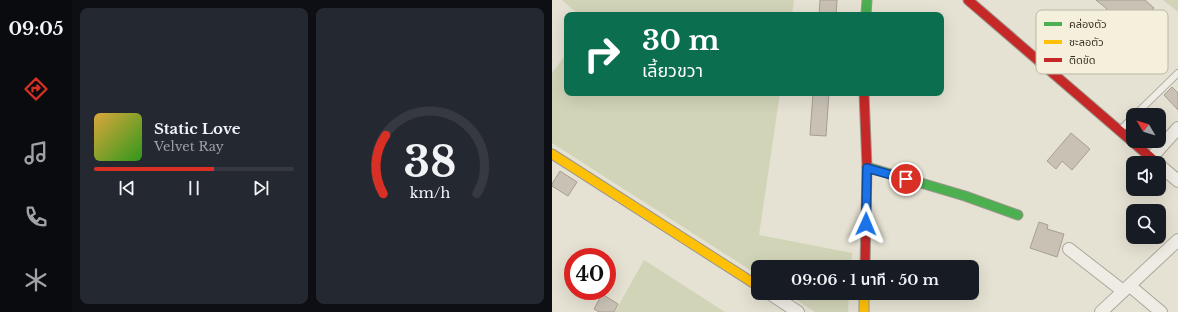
<!DOCTYPE html>
<html lang="th">
<meta charset="utf-8">
<style>
body{margin:0;font-family:"Libre Baskerville","Noto Sans Thai",serif;background:#242831;color:#f1f3f6;height:100vh;display:flex;flex-direction:column;font-size:15px;white-space:nowrap}
*{box-sizing:border-box;margin:0}
p{font-size:13px;color:#9ea1a6}
.icon{flex:none;width:22px;height:22px;fill:none;stroke:currentColor;stroke-width:2;stroke-linecap:round;stroke-linejoin:round}
.map{position:relative;flex:1;overflow:hidden}
.panel{display:flex;flex-direction:column;gap:8px;padding:8px;background:#0d0f14;width:480px}
.panel>*{flex:none}
.guide{position:absolute;left:12px;top:12px;width:380px;height:84px;border-radius:8px;box-shadow:0 4px 16px #0002;background:#0b6e4f;color:#fff;overflow:hidden}
.needle{width:26px;rotate:308deg}
.controls{position:absolute;left:574px;top:108px;display:grid;gap:8px}
.controls a{display:grid;place-items:center;width:40px;height:40px;border-radius:8px;background:#171b24;box-shadow:0 4px 16px #0002;font-size:20px}
.speed{position:absolute;left:12px;top:248px;display:flex;gap:8px;font-size:20px;font-weight:700;text-align:center}
.speed>*{display:grid;place-content:center;width:52px;height:52px;border-radius:50%;background:#171b24;box-shadow:0 4px 16px #0002;line-height:1}
.speed .limit{border:6px solid #d22;background:#fff;color:#111}
.pin{position:absolute;display:grid;place-items:center;width:34px;height:34px;color:#fff;margin:-17px;border:2px solid #fff;border-radius:50%;box-shadow:0 1px 4px #0007}
.me{position:absolute;width:44px;margin:-22px;rotate:1deg;stroke-linejoin:round;filter:drop-shadow(0 0 3px #0008)}
.turn{display:flex;align-items:center;gap:14px;height:84px;padding:0 12px;font-size:18px}
.turn .icon{width:52px;height:52px;stroke-width:2.5}
.turn b{display:block;font-size:28px;line-height:34px}
.panel .widget{flex:1;display:flex;flex-direction:column;justify-content:center;gap:6px;min-width:0;padding:0 14px;border-radius:8px;background:#242831}
.panel .dial{align-items:center;gap:0}
.dial svg{height:104px;overflow:visible;fill:none;stroke:#363941;stroke-width:7;stroke-linecap:round;text-anchor:middle}
.dial text{fill:#f1f3f6;stroke:none}
.song{display:flex;align-items:center;gap:12px}
.cover{width:48px;height:48px;border-radius:6px;background:linear-gradient(135deg,hsl(40 70% 55%),hsl(110 70% 35%))}
.played{height:4px;border-radius:2px;background:linear-gradient(90deg,#d93025 60%,#363941 60%)}
.keys{display:flex;justify-content:space-around;direction:ltr}
.panel .tiles{flex:1;display:grid;gap:8px;grid-template-columns:repeat(2,1fr)}
.trip{position:absolute;left:199px;top:260px;width:228px;height:40px;border-radius:8px;background:#171b24;box-shadow:0 4px 16px #0002;font-weight:600;line-height:40px;text-align:center}
main{display:flex;flex:1;min-height:0}
.tabs{display:flex;flex-direction:column;width:72px;justify-content:space-around;align-items:center;background:#090b0e;color:#9ea1a6}
.tabs .icon{width:28px;height:28px}
.tabs .active{color:#d93025}
.tabs b{font-size:18px;color:#f1f3f6}
.map>svg:first-child{display:block}
.green{fill:#d1d4b7}
.building{fill:#c8c1b4;stroke:#a69e92}
.lines{fill:none;stroke-linecap:round;stroke-linejoin:round}
.lane-casing{stroke:#aba79b;stroke-width:8}
.street-casing{stroke:#aba79b;stroke-width:14}
.fast-casing{stroke:#9b968b;stroke-width:11}
.slow-casing{stroke:#9b968b;stroke-width:11}
.jam-casing{stroke:#9b968b;stroke-width:11}
.lane{stroke:#eeece4;stroke-width:6}
.street{stroke:#eeece4;stroke-width:12}
.fast{stroke:#4caf50;stroke-width:9}
.slow{stroke:#ffc107;stroke-width:9}
.jam{stroke:#c62828;stroke-width:9}
.route-casing{stroke:#114b97;stroke-width:10}
.route{stroke:#1a73e8;stroke-width:7}
.key{fill:#f4f0db;stroke:#bcb7a4;stroke-width:1}
.key-label{font-size:11px;fill:#3a3123}
</style>
<main>
<nav class="tabs">
<b>09:05</b>
<svg class="icon active" aria-label="directions" viewBox="0 0 24 24"><path d="M12 3l9 9-9 9-9-9zM9 14v-3h6M13 9l2 2-2 2"/></svg>
<svg class="icon" aria-label="music" viewBox="0 0 24 24"><path d="M9 18V5l10-2v13"/><circle cx="6" cy="18" r="3"/><circle cx="16" cy="16" r="3"/></svg>
<svg class="icon" aria-label="phone" viewBox="0 0 24 24"><path d="M5 4h4l2 5-3 2q2 4 5 5l2-3 5 2v4C11 20 4 13 5 4z"/></svg>
<svg class="icon" aria-label="climate" viewBox="0 0 24 24"><path d="M12 3v18M4 7l16 10M4 17L20 7"/></svg>
</nav>
<section class="panel">
<div class="tiles">
<div class="widget">
<div class="song"><i class="cover"></i><div><b>Static Love</b><p>Velvet Ray</p></div></div>
<div class="played"></div>
<div class="keys"><svg class="icon" aria-label="previous" viewBox="0 0 24 24"><path d="M18 5L8 12l10 7zM5 5v14"/></svg><svg class="icon" aria-label="pause" viewBox="0 0 24 24"><path d="M8 5v14M16 5v14"/></svg><svg class="icon" aria-label="next" viewBox="0 0 24 24"><path d="M6 5l10 7-10 7zM19 5v14"/></svg></div>
</div>
<div class="widget dial"><svg viewBox="0 0 100 80">
<path d="M14 69A42 42 0 1 1 86 69"/>
<path d="M14 69A42 42 0 0 1 16 24" stroke="#d93025"/>
<text x="50" y="56" font-size="32" font-weight="700">38</text>
<text x="50" y="72" font-size="11">km/h</text>
</svg></div>
</div>
</section>
<div class="map">
<svg width="626" height="312" viewBox="0 0 626 312">
<rect width="100%" height="100%" fill="#e5e2d3"/>
<g class="green">
<path d="M10 0H242L240 15H27Z"/>
<path d="M611 0H626V12Z"/>
<path d="M15 53V93H228L207 235 300 253 299 267H206V275L0 143V73Z"/>
<path d="M92 260 173 312H63Z"/>
<path d="M234 293H297L296 312H263Z"/>
</g>
<g class="building">
<path d="M268 0H285L284 15H267Z"/>
<path d="M544 0H593L602 8 588 23 594 29 564 61 534 32 555 9Z"/>
<path d="M620 87 626 93V110L612 95Z"/>
<path d="M261 93H277L274 136 258 135Z"/>
<path d="M519 133 538 149 520 170 510 161 504 169 495 161Z"/>
<path d="M8 171 25 182 16 196 0 186V184Z"/>
<path d="M487 222 496 225 495 229 512 234 505 257 478 248Z"/>
<path d="M50 294 66 304 62 312H47L42 309Z"/>
</g>
<g class="lines">
<g class="lane-casing">
<g id="lane">
<path d="M583 115 626 73"/>
<path d="M568 130 581 117"/>
</g>
</g>
<g class="street-casing">
<g id="street">
<path d="M599 158 626 128"/>
<path d="M607 165 626 181"/>
<path d="M517 249 571 291"/>
<path d="M578 286 609 312"/>
<path d="M217 293 246 312"/>
<path d="M549 312 626 240"/>
</g>
</g>
<g class="fast-casing">
<g id="fast">
<path d="M314 15 315 0"/>
<path d="M315 167 413 196 466 215"/>
</g>
</g>
<g class="slow-casing">
<g id="slow">
<path d="M0 154 206 286"/>
<path d="M312 293V312"/>
</g>
</g>
<g class="jam-casing">
<g id="jam">
<path d="M416 0 605 163"/>
<path d="M312 93 315 167 313 267"/>
</g>
</g>
<use href="#lane" class="lane"/>
<use href="#street" class="street"/>
<use href="#fast" class="fast"/>
<use href="#slow" class="slow"/>
<use href="#jam" class="jam"/>
</g>
<g class="lines">
<g class="route-casing">
<path id="route" d="M314 224 315 168 354 179"/>
</g>
<use href="#route" class="route"/>
</g>
<rect x="484" y="10" width="132" height="64" rx="6" class="key"/>
<rect x="492" y="22" width="18" height="4" fill="#4caf50"/>
<rect x="492" y="40" width="18" height="4" fill="#ffc107"/>
<rect x="492" y="58" width="18" height="4" fill="#c62828"/>
<g class="key-label">
<text x="517" y="28">คล่องตัว</text>
<text x="517" y="46">ชะลอตัว</text>
<text x="517" y="64">ติดขัด</text>
</g>
</svg>
<div class="controls">
<a><svg class="needle" viewBox="-14 -14 28 28"><path d="M0-13l5 13h-10z" fill="#e53935"/><path d="M0 13l5-13h-10z" fill="#9ea1a6"/></svg></a>
<a><svg class="icon" aria-label="sound" viewBox="0 0 24 24"><path d="M4 9h4l5-4v14l-5-4H4zM17 9q2 3 0 6"/></svg></a>
<a><svg class="icon" aria-label="search" viewBox="0 0 24 24"><circle cx="10" cy="10" r="6"/><path d="M15 15l6 6"/></svg></a>
</div>
<div class="speed"><div class="limit">40</div></div>
<div class="pin" style="left:354px;top:179px;background:#d93025"><svg class="icon" aria-label="arrive" viewBox="0 0 24 24"><path d="M6 21V4h12l-3 4 3 4H6"/></svg></div>
<svg class="me" style="left:314px;top:224px" viewBox="-20 -20 40 40"><path d="M0-17L14 15 0 8-14 15z" fill="#1a73e8" stroke="#fff" stroke-width="4"/></svg>
<div class="trip">09:06 · 1 นาที · 50 m</div>
<div class="guide">
<div class="turn"><svg class="icon" aria-label="right" viewBox="0 0 24 24"><path d="M7 20v-9h11M14 6l5 5-5 5"/></svg><div><b>30 m</b>เลี้ยวขวา</div></div>
</div>
</div>
</main>
